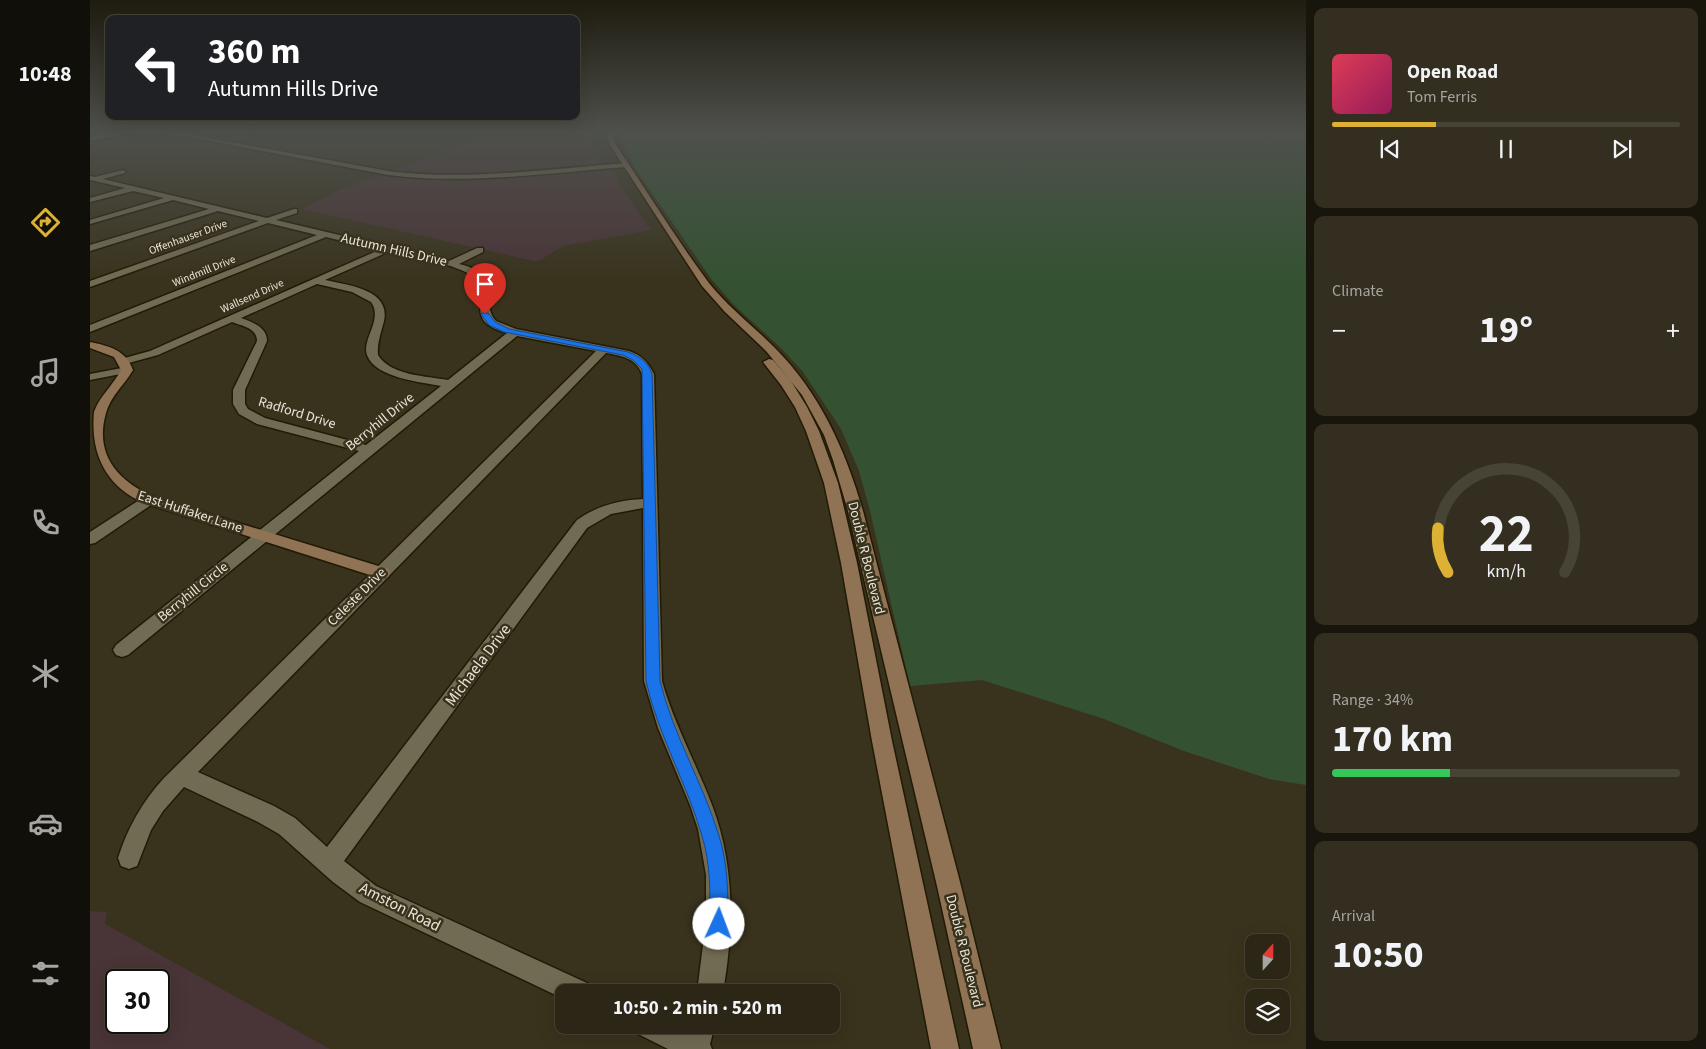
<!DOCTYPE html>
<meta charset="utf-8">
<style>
body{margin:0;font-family:"Source Sans 3",sans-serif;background:#332e1f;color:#f1f3f6;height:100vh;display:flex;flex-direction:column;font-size:19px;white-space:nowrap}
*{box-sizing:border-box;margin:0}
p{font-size:16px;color:#a6a5a1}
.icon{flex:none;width:28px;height:28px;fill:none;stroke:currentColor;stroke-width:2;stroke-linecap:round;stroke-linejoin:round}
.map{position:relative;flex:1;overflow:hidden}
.panel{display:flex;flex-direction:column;gap:8px;padding:8px;background:#18150c;width:400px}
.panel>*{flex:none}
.banner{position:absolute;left:15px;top:15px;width:475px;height:105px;border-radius:10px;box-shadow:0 5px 20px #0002,0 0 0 1px #474335;background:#202124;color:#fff;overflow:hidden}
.needle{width:32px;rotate:21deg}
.buttons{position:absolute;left:1155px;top:934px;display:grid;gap:10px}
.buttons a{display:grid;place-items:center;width:45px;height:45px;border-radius:10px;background:#2b2616;box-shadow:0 5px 20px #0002,0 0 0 1px #474335;font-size:25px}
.speed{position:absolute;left:15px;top:969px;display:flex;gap:10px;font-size:25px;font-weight:700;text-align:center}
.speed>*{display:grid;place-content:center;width:65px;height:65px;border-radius:50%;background:#2b2616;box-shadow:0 5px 20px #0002,0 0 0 1px #474335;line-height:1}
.speed .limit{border:2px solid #111;border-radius:8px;background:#fff;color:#111}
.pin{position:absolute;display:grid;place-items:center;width:42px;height:42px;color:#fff;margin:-51px -21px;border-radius:50% 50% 50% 0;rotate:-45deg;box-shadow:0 0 5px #0007}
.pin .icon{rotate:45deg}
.me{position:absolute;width:55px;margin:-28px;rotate:2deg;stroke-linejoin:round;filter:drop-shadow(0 0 4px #0008)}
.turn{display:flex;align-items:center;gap:18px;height:105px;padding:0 20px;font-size:22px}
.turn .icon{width:65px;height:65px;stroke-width:2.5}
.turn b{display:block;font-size:35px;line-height:42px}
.big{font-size:38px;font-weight:700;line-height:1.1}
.panel .card{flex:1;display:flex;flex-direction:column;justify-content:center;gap:8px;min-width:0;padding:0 18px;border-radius:10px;background:#332e1f}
.panel .dial{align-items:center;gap:0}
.dial svg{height:130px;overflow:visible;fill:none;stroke:#474335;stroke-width:7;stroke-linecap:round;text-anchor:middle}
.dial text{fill:#f1f3f6;stroke:none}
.song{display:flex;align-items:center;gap:15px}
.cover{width:60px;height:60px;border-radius:8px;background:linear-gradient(135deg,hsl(350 70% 55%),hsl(330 70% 35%))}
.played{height:5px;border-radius:2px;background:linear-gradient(90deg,#ddb133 30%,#474335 30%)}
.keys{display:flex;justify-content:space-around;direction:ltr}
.heat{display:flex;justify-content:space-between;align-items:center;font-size:28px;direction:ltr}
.charge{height:8px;border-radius:4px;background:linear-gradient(90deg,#34c759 34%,#474335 0)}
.trip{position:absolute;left:465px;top:984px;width:285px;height:50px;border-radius:10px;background:#2b2616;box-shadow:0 5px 20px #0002,0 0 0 1px #474335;font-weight:700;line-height:50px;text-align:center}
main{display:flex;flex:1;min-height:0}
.dock{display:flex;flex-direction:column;width:90px;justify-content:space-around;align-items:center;background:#110f09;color:#a6a5a1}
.dock .icon{width:35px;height:35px}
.dock .selected{color:#ddb133}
.dock b{font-size:22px;color:#f1f3f6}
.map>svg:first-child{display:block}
.commercial{fill:#493437;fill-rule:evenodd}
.green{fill:#345232}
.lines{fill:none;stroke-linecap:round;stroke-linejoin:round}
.street-casing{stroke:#211a05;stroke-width:3}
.secondary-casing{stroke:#211a05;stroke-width:3}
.street{fill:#726b53;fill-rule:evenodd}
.secondary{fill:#907354;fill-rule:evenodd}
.route{fill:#1a73e8;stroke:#114b97}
.labels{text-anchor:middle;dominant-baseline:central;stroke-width:5;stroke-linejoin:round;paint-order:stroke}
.far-street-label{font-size:11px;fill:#e9e5d8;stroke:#39331d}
.street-label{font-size:14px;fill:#e9e5d8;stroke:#39331d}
.near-street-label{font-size:16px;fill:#e9e5d8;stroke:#39331d}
</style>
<main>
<nav class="dock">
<b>10:48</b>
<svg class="icon selected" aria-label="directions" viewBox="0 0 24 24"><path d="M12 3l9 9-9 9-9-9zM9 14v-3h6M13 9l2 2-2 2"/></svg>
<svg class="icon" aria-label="music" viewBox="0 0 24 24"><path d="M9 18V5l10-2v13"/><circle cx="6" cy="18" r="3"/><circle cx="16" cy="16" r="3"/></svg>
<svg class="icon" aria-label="phone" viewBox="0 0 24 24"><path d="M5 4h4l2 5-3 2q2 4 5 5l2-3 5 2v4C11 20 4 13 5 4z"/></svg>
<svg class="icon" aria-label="climate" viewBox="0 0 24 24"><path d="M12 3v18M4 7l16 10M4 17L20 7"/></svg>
<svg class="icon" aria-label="car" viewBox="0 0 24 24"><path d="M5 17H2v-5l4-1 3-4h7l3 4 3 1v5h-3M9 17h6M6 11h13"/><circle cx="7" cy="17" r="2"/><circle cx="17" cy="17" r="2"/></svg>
<svg class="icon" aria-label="filters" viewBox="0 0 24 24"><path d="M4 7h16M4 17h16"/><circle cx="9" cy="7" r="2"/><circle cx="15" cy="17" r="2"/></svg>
</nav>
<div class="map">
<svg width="1216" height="1049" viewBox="0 0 1216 1049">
<rect width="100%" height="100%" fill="#39331d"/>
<g class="commercial">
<path d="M405 133H502L501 144 512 163 504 165 382 174H324L300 171Z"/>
<path d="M518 169 522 170 527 178 528 183 561 230 473 246 450 260 444 261 212 209 248 191 289 175 331 179H375Z"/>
<path d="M0 911 17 912 15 924 240 1049H0ZM26 980H69V1022H26Z"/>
</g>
<path class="green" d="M528 133H1216V785L1179 779 1094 751 1014 719 892 680 820 686 780 511 769 471 751 429 713 372 691 348 644 305 622 280 544 167Z"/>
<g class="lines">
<g class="street-casing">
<g id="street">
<path d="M78 133H92L298 171C377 181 457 169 536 163L539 165 536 167C457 173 377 185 298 175Z"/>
<path d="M33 170 36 172 35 173 13 179 177 218 204 209H207V213L186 220 359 261 387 248H393V252L369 264C418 275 388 302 406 321L426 329 539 351C551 355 558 362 564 374L572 681C584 724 606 763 622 805 645 865 644 930 633 992H607L616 921V875L608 829 600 805 568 728 554 681 553 508 521 514 497 528 254 861 286 886 497 983 501 992H474V999L270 902 243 882 189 834 168 822 94 787 73 811 61 830 47 866 39 869 31 866 28 858C38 827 52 802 74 778L506 351 427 336 38 655 32 657 26 655 23 650 26 645 269 451 167 424 149 414 143 404V390L167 341C167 328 152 326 142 322L68 355 35 364 29 361 31 359 60 351 289 250 236 237 0 332V325L227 235 178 223 0 287V281L169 221 128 211 0 251V245L119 209 83 200 0 224V220L74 198 43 191 0 202V198L35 188 0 180V176L5 177ZM298 252C320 257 371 264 386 279 403 296 370 320 417 333L358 380C337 376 301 376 288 355 287 343 291 333 294 321 301 289 257 285 235 280ZM227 284 262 292 281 302C287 310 285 319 282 328 279 336 274 347 277 355 285 378 331 382 351 386L276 445 175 418 158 409 155 404V390L177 341C177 327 162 322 151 318ZM516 353C532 356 546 358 552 374L553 499C528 500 507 506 487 520L237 847 205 818 184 806 108 772Z"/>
<path d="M37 367 41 368 43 370 41 372 0 380V374Z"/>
<path d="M59 495 64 497 66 500 64 503 5 543 0 544V532L54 497Z"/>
<path d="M544 1025H587L597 1030 599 1025H625L620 1044 622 1049H578L548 1034Z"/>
</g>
</g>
<g class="secondary-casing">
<g id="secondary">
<path d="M24 133H38L0 141V137Z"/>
<path d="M81 133H87V134L84 136Z"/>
<path d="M516 133H522L526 145C557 191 586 239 619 283 638 307 662 325 684 347 730 393 755 449 773 511L871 886 911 1049H883L847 886 758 511 743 460 734 435 712 395 676 351 635 312 612 286 520 145Z"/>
<path d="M0 342C19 346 36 350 43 370 35 384 20 397 16 413 4 455 28 481 64 497L298 569 300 573 298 577 292 579 286 577 54 503C17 487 0 455 4 412 9 397 24 384 31 370L24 357 0 348Z"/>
<path d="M679 359 683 360 701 381 717 407 729 431 748 483 767 563 802 741 869 1049H841L782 741 751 563 734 483 716 431 705 407 691 385 673 362Z"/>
</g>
</g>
<use href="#street" class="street"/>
<use href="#secondary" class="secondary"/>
</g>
<linearGradient id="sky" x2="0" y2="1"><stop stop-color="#1f1c10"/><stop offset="0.47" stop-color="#4e504c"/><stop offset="1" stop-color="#4e504c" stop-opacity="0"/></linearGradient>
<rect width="1216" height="280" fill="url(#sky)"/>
<path class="route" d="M392 313H398L405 322 419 329 538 352C549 356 558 362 562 374L570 681C583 735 613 783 629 836 638 864 638 894 638 924L635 930 629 933 622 930 620 924C620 894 621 865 612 836 597 783 568 735 556 681L552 369 543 360 533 355 414 332 399 325 391 314Z"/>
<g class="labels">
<g class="far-street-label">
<text transform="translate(98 237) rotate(-20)">Offenhauser Drive</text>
<text transform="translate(114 271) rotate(-22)">Windmill Drive</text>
<text transform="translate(162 296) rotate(-24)">Wallsend Drive</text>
</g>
<g class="street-label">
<text transform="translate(304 250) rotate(13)">Autumn Hills Drive</text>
<text transform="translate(207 413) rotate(17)">Radford Drive</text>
<text transform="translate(290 422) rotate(-39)">Berryhill Drive</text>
<text transform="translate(100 512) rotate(18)">East Huffaker Lane</text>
<text transform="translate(776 558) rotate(76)">Double R Boulevard</text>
<text transform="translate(103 592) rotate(-39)">Berryhill Circle</text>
<text transform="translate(267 597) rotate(-45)">Celeste Drive</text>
<text transform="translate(874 951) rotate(76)">Double R Boulevard</text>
</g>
<g class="near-street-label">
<text transform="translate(388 665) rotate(-53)">Michaela Drive</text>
<text transform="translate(310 907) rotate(27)">Amston Road</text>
</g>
</g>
</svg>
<div class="buttons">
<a><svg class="needle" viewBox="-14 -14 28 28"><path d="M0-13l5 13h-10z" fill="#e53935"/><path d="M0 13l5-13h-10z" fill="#a6a5a1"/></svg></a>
<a><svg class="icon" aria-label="layers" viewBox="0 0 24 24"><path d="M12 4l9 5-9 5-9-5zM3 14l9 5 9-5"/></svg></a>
</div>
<div class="speed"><div class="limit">30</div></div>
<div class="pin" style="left:395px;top:314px;background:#d93025"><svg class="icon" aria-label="arrive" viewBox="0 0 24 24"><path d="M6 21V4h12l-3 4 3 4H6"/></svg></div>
<svg class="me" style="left:629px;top:924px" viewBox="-20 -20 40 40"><circle r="19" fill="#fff"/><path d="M0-13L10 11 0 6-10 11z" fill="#1a73e8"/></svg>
<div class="trip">10:50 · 2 min · 520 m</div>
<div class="banner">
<div class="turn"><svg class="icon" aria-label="left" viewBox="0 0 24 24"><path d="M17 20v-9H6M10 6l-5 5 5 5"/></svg><div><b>360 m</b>Autumn Hills Drive</div></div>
</div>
</div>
<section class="panel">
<div class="card">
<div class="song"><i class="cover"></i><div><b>Open Road</b><p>Tom Ferris</p></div></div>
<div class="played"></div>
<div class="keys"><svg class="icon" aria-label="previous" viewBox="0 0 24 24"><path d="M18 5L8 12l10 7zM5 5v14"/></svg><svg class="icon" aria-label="pause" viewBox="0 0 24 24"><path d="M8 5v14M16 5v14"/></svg><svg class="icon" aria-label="next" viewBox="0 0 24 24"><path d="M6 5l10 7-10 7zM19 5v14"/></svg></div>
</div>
<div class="card"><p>Climate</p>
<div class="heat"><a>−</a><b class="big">19°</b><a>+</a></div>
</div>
<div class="card dial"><svg viewBox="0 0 100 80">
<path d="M14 69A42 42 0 1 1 86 69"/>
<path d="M14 69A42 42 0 0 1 8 42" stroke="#ddb133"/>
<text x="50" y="56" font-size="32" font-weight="700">22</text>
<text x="50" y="72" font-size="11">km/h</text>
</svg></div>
<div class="card"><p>Range · 34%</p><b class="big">170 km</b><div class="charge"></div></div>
<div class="card"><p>Arrival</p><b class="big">10:50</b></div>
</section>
</main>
